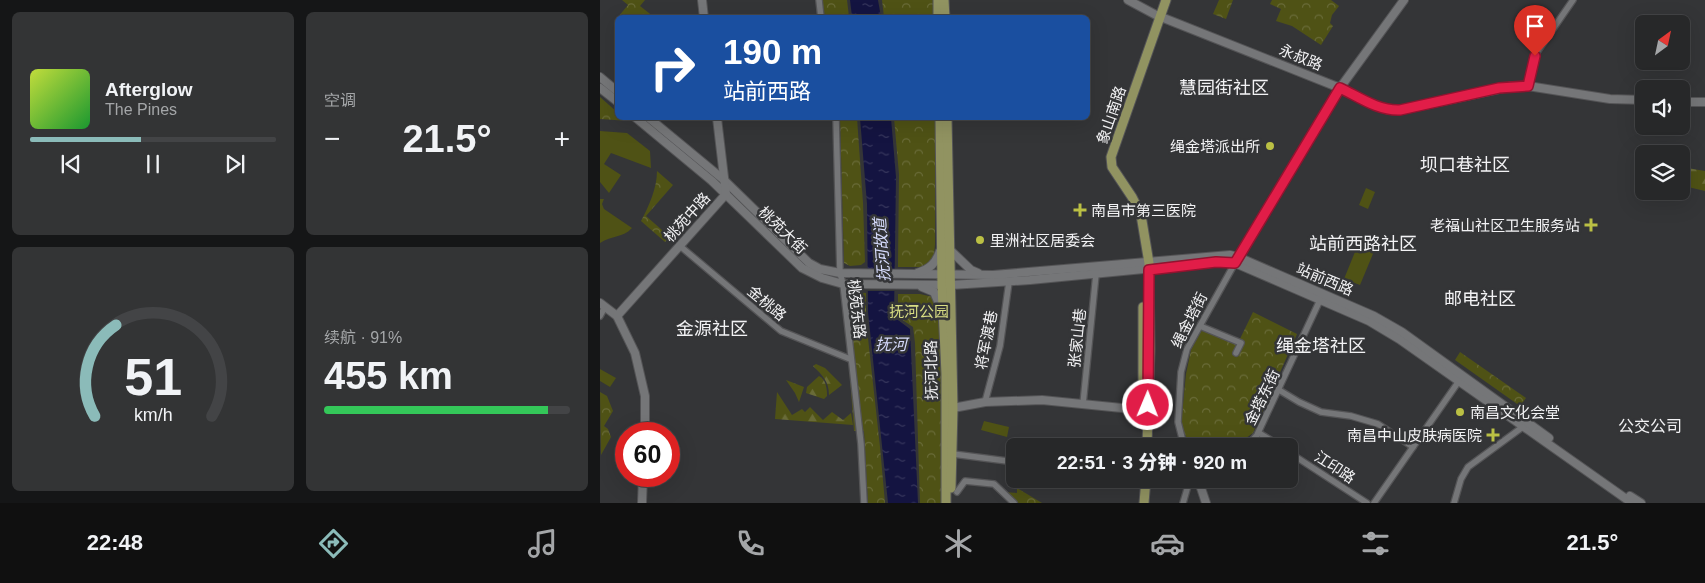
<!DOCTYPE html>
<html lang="zh">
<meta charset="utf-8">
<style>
body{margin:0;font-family:Arial,"Noto Sans SC",sans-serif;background:#333435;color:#f1f3f6;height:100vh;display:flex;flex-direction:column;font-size:19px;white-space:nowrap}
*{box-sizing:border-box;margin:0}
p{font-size:16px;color:#a4a6a8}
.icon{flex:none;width:28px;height:28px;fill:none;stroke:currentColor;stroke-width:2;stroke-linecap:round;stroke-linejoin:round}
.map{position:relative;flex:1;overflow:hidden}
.side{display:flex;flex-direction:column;gap:12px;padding:12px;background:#151617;width:600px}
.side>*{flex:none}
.top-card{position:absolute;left:15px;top:15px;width:475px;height:105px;border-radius:8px;box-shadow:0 5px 20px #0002,0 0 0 1px #434446;background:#1a4fa0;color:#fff;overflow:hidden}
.needle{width:32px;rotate:33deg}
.controls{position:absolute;left:1035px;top:15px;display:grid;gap:10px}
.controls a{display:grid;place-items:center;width:55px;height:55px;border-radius:8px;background:#272829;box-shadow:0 5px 20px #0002,0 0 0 1px #434446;font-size:25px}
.speed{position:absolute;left:15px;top:422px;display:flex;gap:10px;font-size:25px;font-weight:700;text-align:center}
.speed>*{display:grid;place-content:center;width:65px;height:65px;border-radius:50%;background:#272829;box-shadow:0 5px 20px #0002,0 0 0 1px #434446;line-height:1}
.speed .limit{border:8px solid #d22;background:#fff;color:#111}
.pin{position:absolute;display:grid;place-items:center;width:42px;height:42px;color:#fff;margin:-51px -21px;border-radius:50% 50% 50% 0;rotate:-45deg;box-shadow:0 0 5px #0007}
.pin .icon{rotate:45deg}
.me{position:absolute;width:55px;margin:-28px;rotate:1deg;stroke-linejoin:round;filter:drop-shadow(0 0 4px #0008)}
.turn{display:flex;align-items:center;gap:18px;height:105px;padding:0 25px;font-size:22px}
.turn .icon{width:65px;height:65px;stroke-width:2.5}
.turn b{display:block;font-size:35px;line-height:42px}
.big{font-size:38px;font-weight:800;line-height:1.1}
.side .tile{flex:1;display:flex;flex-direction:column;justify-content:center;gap:8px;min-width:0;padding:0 18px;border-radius:8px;background:#333435}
.side .dial{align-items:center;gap:0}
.dial svg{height:130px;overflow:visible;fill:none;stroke:#434446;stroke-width:7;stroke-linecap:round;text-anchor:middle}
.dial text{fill:#f1f3f6;stroke:none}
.song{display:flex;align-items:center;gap:15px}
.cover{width:60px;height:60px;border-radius:8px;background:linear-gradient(135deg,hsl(70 70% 55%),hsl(130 70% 35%))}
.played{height:5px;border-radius:2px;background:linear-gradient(90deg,#8bbbb9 45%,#434446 45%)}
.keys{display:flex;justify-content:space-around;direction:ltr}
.heat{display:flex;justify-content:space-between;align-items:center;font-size:28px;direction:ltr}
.charge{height:8px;border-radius:4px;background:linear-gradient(90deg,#34c759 91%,#434446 0)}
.side .tiles{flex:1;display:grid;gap:12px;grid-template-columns:repeat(2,1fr)}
.trip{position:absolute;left:406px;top:438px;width:292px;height:50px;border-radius:8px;background:#272829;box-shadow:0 5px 20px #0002,0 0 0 1px #434446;font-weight:800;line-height:50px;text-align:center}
.tabs{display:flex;height:80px;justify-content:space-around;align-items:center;background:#101010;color:#a4a6a8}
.tabs .icon{width:35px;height:35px}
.tabs .current{color:#8bbbb9}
.tabs b{font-size:22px;color:#f1f3f6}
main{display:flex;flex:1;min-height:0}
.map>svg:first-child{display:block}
.green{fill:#4f5215}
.forest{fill:url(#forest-firs)}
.park{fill:url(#park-crowns)}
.water{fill:url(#water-ripples)}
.pier{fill:#343537}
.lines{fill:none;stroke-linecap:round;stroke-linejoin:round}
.street-casing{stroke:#545456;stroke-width:8}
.secondary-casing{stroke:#545456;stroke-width:10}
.primary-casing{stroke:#545456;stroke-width:11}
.street{stroke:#757678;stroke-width:5.5}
.secondary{stroke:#757678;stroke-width:8}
.primary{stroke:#919361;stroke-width:9}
.route-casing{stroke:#92132f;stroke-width:12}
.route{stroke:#e11d48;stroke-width:9}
.poi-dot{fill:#bbc044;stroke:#343537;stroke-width:2}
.labels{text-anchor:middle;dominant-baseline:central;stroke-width:5;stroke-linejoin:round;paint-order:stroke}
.street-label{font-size:15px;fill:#f2f2f4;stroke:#343537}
.poi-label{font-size:15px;fill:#f2f2f4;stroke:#343537;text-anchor:end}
.park-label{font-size:15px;fill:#d8dd83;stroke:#343537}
.water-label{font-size:16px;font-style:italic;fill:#d6dbfc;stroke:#343537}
.neighbourhood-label{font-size:16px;fill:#f2f2f4;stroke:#343537}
.quarter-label{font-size:18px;fill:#f2f2f4;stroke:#343537}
</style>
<main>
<section class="side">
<div class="tiles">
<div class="tile">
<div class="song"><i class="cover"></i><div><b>Afterglow</b><p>The Pines</p></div></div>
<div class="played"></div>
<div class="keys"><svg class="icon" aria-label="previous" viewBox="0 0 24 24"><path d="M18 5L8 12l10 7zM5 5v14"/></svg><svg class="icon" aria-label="pause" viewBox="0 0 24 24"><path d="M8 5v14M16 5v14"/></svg><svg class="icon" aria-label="next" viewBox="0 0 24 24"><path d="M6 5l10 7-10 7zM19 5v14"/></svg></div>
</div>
<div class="tile"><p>空调</p>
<div class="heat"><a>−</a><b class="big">21.5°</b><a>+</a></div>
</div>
<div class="tile dial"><svg viewBox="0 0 100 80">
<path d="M14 69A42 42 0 1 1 86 69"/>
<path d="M14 69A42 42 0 0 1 27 13" stroke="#8bbbb9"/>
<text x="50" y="56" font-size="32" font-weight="700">51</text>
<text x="50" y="72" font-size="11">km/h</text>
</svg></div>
<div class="tile"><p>续航 · 91%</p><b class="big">455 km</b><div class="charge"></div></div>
</div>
</section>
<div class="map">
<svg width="1105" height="503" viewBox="0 0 1105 503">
<defs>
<pattern id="forest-firs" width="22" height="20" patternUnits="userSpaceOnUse" patternTransform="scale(1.25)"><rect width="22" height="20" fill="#4f5215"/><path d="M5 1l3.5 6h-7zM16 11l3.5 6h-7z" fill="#696b38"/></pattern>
<pattern id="park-crowns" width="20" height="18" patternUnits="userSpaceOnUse" patternTransform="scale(1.25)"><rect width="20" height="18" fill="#4f5215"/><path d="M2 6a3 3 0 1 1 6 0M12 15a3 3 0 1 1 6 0" fill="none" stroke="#696b38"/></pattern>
<pattern id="water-ripples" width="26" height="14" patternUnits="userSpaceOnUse" patternTransform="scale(1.25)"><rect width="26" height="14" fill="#141441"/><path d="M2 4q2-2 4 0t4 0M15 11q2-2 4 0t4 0" fill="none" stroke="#37375d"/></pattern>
</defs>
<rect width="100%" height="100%" fill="#343537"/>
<g class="green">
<path d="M0 131 27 133 50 151 51 168 11 153 4 164 21 175 9 193 0 182Z"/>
<path d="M766 188 775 192 768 209 759 205Z"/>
<path d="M0 199H4L2 204 4 209 32 228C23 238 12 235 0 243Z"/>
<path d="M759 242 775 249 760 285 744 279Z"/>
<path d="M0 369 16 378 10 387 0 381Z"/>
<path d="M384 421 409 427 407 437 381 430Z"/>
</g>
<g class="forest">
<path d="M1087 168 1105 171V191L1084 186Z"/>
<path d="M216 364 225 368 242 385 229 395C229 381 222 375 213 366Z"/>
<path d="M219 376C226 379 227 389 227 396L224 399 206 393 207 387Z"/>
<path d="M186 380 204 387 199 402 195 393Z"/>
<path d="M177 392 192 415 202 409 205 412 210 407 223 420 232 412 243 420 251 413 253 425 175 419Z"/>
</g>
<g class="park">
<path d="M22 0H45L40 6 54 17H18L28 5Z"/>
<path d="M222 0H247L249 17H225Z"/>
<path d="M282 0H333V17H284Z"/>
<path d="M619 0H633L626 19 613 14Z"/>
<path d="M672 0H731L739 6 732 15 730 23 733 26 721 45 692 26 676 21 681 9 670 4Z"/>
<path d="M0 97 17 112 18 118H24L29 121 0 119Z"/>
<path d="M240 118H257L263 203 265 262 261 265 250 266 244 263Z"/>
<path d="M294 118H335V244L334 255 326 267H298L299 174Z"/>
<path d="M57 171 73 185 46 216 70 237 65 242 41 221C49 206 57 188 57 171Z"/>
<path d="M247 292 266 293V320L280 447 285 503H268L264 431H254L248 352Z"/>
<path d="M298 294H320L333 297 340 315 342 335V503H320L315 343 313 327 298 317Z"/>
<path d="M653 312 697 334 653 433 635 446H590L581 425 586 374 591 350 603 328 638 343Z"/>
<path d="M860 352 926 398 920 406 855 360Z"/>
<path d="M0 392 7 396 13 411 4 426 8 429 11 437 1 455Z"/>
<path d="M417 488 442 503H417L404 492 417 493Z"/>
</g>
<g class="water">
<path d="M250 0H278L281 17H252Z"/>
<path d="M260 118H291L296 177 294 317 310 329 318 503H288L268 312 267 204Z"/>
</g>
<rect class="pier" x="265" y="269" width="32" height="22"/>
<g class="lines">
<g class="street-casing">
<g id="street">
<path d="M219 0 221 18"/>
<path d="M928 86 935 55 973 0"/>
<path d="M236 118 240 273 243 284 261 444 264 503"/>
<path d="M80 246 181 331 250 359"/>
<path d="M0 316 5 307"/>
<path d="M600 326 641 343 636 353"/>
<path d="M679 390 699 402 721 412 751 416 778 424 813 447"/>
<path d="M385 402 400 346 409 282"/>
<path d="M483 404 496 274"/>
<path d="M659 433 680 446"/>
<path d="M584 446 578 422 581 372 587 349 635 263"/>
<path d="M647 446 657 435 720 300"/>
<path d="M690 453 767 503"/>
<path d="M353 454 415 462"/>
<path d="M539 479H541"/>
<path d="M357 492 365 481 394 484 414 503"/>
<path d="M583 503 590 479"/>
<path d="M774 503 859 381"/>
<path d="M854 503 861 479 868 467 924 426"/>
</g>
</g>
<g class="secondary-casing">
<g id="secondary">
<path d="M102 0 104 18"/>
<path d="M528 0 556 15 740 88 778 107 789 110H800L913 86H928L1010 99 1044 100"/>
<path d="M0 77 18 92"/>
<path d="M0 88 18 102"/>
<path d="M1081 102H1105"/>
<path d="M36 118 112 181 202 268 222 278 243 284 351 285 430 280 616 262 635 263 769 321 799 339 1032 503"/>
<path d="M49 118 124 180 209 263 220 269 240 273 393 275 630 255 638 257 774 316 802 332 949 438"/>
<path d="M350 250 371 270 378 273"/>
<path d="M636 261 740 88 804 0"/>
<path d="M317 273C330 269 336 263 340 251"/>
<path d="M322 287 334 292 342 311"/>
<path d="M0 303 17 316 35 353 45 396V434"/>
<path d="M17 316 126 194 117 118"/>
<path d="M353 408 385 402 442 400 542 410"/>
<path d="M598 479 606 503"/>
<path d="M1030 496 1041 503"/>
<path d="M42 503 43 476"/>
</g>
</g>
<g class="primary-casing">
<g id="primary">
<path d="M338 0V18"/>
<path d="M344 0 345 18"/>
<path d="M340 118 342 286 346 374V503"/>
<path d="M347 118 353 408 351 488"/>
<path d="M543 379V307"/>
<path d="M547 446 550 349 549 263 541 215 532 197 512 167 511 157 566 0"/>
<path d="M544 503 546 479"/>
</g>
</g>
<use href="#street" class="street"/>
<use href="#secondary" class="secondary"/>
<use href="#primary" class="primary"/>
</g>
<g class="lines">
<g class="route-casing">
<path id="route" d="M548 405 549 270 616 262 635 263 740 88C759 97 778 111 800 110L899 88 928 86 935 56"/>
</g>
<use href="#route" class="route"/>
</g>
<g class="poi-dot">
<circle cx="670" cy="146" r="5"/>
<path d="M477.5 202.5h5v5h5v5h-5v5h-5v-5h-5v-5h5z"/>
<path d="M988.5 217.5h5v5h5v5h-5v5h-5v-5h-5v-5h5z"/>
<circle cx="380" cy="240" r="5"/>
<circle cx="860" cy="412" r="5"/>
<path d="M890.5 427.5h5v5h5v5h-5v5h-5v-5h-5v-5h5z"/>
</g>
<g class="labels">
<g class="street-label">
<text transform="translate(701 57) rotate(22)">永叔路</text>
<text transform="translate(511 115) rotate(-71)">象山南路</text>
<text transform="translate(87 217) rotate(-48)">桃苑中路</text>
<text transform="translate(183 230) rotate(44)">桃苑大街</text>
<text transform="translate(725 279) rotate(23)">站前西路</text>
<text transform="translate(167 303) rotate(40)">金桃路</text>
<text transform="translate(257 309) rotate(83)">桃苑东路</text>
<text transform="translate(589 320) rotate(-63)">绳金塔街</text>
<text transform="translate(477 338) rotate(-84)">张家山巷</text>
<text transform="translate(386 340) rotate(-79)">将军渡巷</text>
<text transform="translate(331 370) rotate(-91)">抚河北路</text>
<text transform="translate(662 397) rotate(-64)">金塔东街</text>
<text transform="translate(735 467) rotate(33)">江印路</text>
</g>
<g class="poi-label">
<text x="660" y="146">绳金塔派出所</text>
<text x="491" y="210" text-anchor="start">南昌市第三医院</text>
<text x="980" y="225">老福山社区卫生服务站</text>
<text x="390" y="240" text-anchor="start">里洲社区居委会</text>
<text x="870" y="412" text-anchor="start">南昌文化会堂</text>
<text x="882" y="435">南昌中山皮肤病医院</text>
</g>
<g class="park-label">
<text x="319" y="311">抚河公园</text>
</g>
<g class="water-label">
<text transform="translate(282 250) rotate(-94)">抚河故道</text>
<text x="291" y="344">抚河</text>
</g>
<g class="neighbourhood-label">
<text x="1050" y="426">公交公司</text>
</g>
<g class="quarter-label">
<text x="624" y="88">慧园街社区</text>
<text x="865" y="165">坝口巷社区</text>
<text x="763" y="244">站前西路社区</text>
<text x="880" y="299">邮电社区</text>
<text x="112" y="329">金源社区</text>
<text x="721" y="346">绳金塔社区</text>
</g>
</g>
</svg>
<div class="controls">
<a><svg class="needle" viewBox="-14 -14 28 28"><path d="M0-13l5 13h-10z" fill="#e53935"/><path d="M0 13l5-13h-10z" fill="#a4a6a8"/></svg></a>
<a><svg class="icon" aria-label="sound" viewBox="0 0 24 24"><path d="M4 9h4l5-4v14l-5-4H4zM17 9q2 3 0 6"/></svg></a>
<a><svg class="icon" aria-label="layers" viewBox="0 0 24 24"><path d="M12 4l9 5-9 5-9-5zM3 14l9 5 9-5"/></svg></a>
</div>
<div class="speed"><div class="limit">60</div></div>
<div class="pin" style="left:935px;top:56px;background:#d93025"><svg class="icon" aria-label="arrive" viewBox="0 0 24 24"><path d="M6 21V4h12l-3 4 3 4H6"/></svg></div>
<svg class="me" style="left:548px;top:405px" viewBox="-20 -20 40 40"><circle r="17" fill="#e11d48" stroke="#fff" stroke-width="3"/><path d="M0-11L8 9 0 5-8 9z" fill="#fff"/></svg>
<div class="trip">22:51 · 3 分钟 · 920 m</div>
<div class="top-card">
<div class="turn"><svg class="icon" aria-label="right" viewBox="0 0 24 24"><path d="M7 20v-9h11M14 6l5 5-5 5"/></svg><div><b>190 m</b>站前西路</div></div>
</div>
</div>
</main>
<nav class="tabs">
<b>22:48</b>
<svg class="icon current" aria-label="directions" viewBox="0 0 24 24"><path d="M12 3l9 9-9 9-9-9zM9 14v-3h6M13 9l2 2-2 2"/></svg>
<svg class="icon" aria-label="music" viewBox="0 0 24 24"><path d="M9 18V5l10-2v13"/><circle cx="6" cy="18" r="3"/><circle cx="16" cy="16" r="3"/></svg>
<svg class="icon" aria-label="phone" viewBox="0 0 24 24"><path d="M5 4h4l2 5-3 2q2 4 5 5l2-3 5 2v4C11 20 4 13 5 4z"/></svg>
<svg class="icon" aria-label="climate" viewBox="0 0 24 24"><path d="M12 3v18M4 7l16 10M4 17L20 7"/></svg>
<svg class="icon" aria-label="car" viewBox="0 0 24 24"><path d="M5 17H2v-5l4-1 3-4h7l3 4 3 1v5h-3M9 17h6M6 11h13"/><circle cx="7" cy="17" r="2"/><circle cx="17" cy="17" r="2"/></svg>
<svg class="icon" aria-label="filters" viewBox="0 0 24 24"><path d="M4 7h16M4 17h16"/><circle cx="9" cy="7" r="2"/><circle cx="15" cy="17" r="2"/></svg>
<b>21.5°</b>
</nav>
